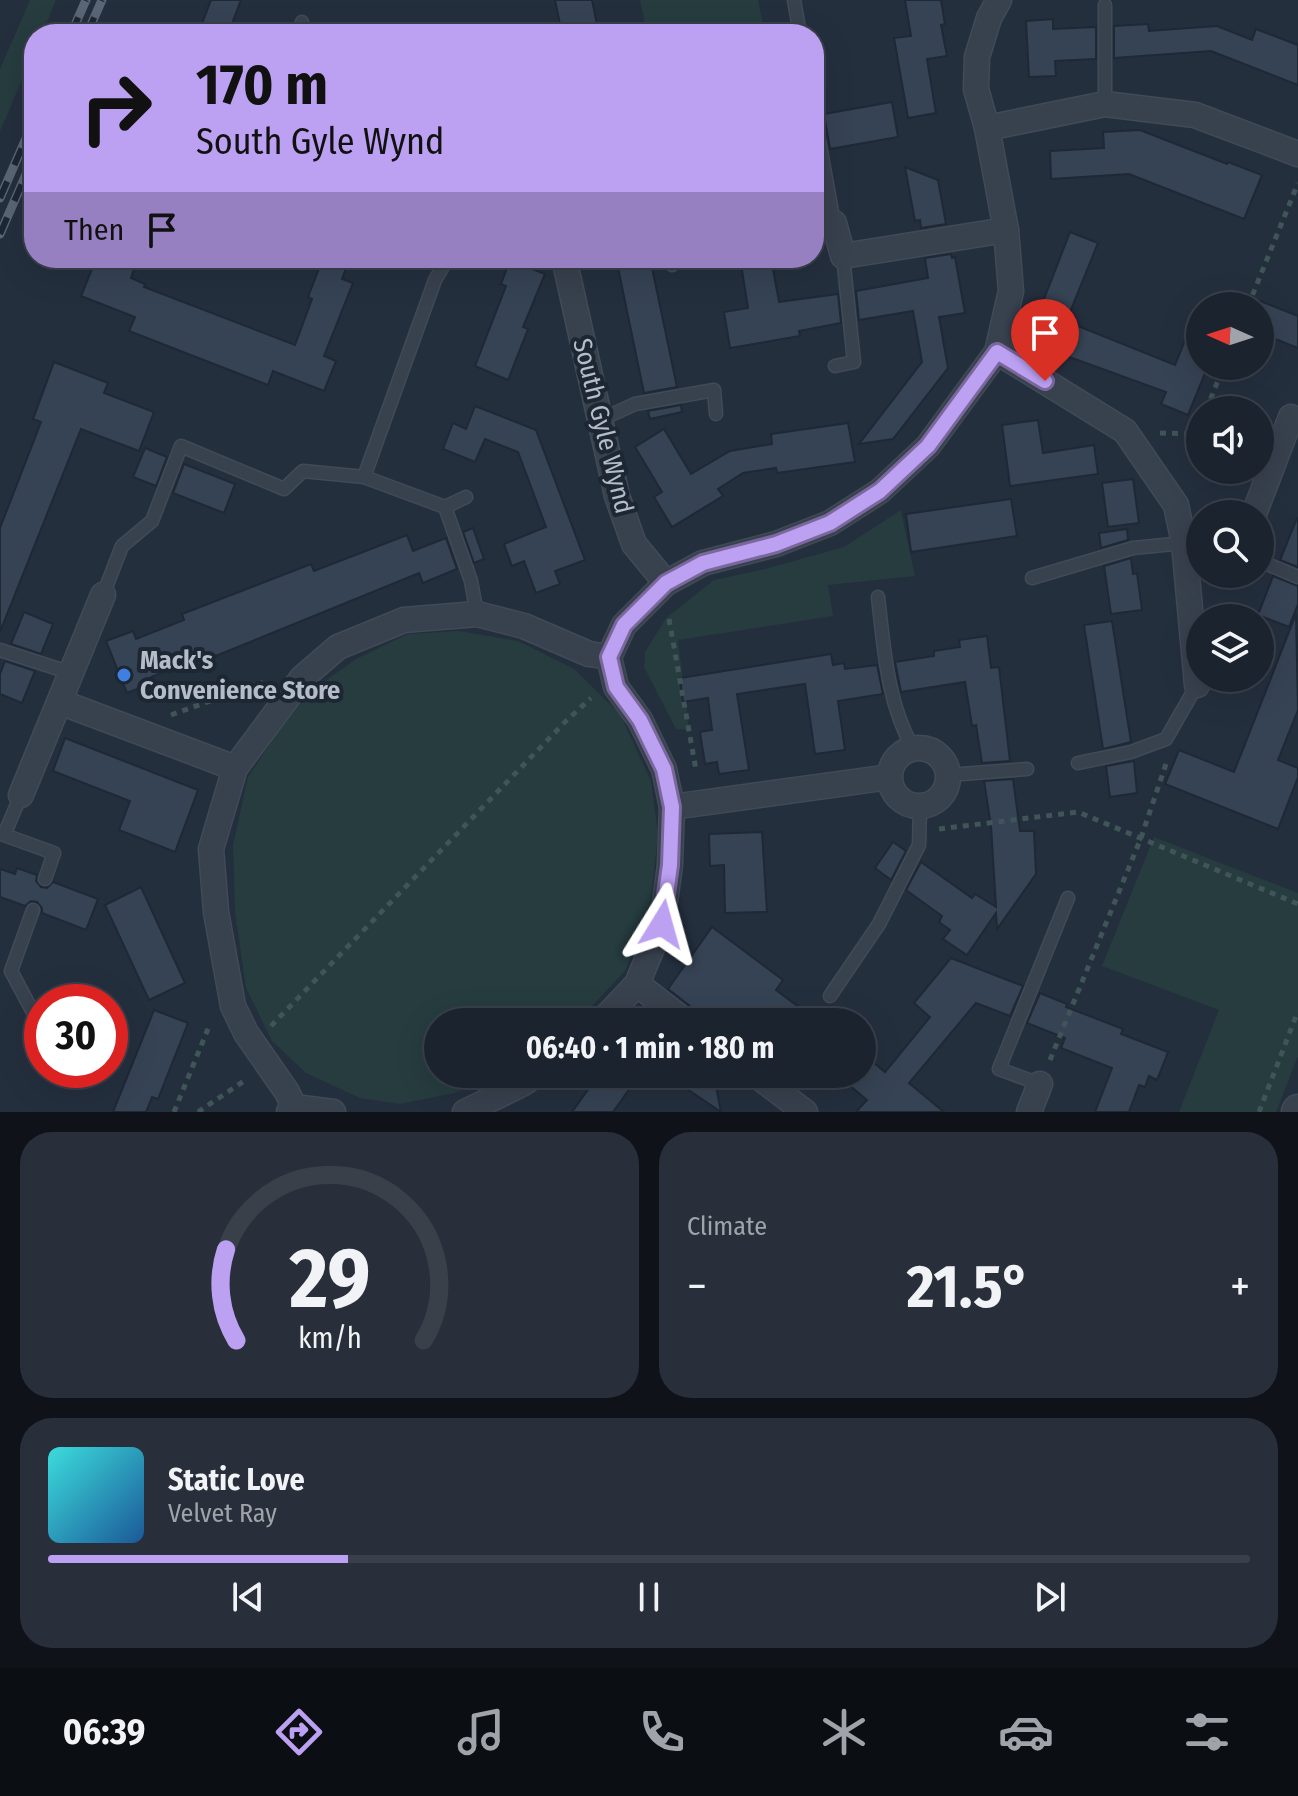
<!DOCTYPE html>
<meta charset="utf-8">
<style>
body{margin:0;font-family:"Fira Sans Condensed",sans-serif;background:#282f3a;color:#f1f3f6;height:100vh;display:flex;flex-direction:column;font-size:30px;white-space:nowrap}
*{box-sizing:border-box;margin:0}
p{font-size:26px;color:#a0a4aa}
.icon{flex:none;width:44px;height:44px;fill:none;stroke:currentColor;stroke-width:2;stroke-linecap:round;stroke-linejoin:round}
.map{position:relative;height:1112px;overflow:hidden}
.sheet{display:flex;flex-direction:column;gap:20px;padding:20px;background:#0f1319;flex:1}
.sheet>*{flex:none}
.guide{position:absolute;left:24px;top:24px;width:800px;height:244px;border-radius:32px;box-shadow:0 8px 32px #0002,0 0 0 2px #39404a;background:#bca0f2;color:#111;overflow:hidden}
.needle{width:52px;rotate:273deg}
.buttons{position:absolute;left:1186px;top:292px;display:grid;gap:16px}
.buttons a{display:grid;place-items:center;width:88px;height:88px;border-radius:50%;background:#1b232e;box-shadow:0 8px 32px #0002,0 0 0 2px #39404a;font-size:40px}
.speed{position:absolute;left:24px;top:984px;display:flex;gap:16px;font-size:40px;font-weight:700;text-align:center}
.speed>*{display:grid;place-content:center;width:104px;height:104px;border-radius:50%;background:#1b232e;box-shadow:0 8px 32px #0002,0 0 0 2px #39404a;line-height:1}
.speed .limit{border:12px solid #d22;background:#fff;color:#111}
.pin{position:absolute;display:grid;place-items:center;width:68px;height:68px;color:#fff;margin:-82px -34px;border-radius:50% 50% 50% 0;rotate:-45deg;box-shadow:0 0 8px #0007}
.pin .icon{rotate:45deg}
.me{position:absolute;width:88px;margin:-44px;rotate:8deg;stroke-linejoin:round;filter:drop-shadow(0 0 6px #0008)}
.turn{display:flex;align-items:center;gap:28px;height:168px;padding:0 40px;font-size:36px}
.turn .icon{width:104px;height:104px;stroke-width:2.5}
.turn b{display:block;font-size:56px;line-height:68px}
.then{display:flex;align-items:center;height:76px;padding:0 40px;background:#0003;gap:16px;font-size:30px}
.big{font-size:60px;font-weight:700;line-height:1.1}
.sheet .widget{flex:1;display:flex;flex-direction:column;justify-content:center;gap:12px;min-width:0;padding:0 28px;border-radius:32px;background:#282f3a}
.sheet .dial{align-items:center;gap:0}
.dial svg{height:208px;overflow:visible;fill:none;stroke:#39404a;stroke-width:7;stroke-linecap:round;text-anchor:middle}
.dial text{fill:#f1f3f6;stroke:none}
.song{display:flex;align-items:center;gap:24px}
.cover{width:96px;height:96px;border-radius:12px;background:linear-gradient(135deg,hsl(180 70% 55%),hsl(210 70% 35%))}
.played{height:8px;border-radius:4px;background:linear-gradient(90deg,#bca0f2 25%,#39404a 25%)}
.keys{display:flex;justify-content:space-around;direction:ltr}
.heat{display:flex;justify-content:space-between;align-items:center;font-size:44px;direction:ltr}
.sheet .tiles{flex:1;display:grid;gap:20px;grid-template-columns:1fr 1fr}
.widget:last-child{grid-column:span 2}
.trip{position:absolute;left:424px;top:1008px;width:452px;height:80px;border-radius:40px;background:#1b232e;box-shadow:0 8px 32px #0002,0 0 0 2px #39404a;font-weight:700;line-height:80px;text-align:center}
.tab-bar{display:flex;height:128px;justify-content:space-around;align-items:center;background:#0b0e12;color:#a0a4aa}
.tab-bar .icon{width:56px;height:56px}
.tab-bar .selected{color:#bca0f2}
.tab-bar b{font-size:36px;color:#f1f3f6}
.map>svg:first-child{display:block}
.green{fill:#263c3f}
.building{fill:#364354;stroke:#1f2835;stroke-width:2}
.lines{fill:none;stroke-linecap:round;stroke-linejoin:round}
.service-casing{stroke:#414a57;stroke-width:15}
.minor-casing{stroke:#414a57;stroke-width:27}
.tertiary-casing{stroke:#414a57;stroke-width:33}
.path{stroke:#3f5557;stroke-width:5;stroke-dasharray:6 6;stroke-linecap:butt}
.service{stroke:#38414e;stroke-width:12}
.minor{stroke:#38414e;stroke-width:24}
.tertiary{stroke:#38414e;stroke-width:30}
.rail-casing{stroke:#5a6575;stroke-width:9}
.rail{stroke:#1d2633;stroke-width:6;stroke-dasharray:18;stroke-linecap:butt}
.route-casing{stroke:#7a689d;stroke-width:20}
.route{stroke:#bca0f2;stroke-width:14}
.shop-dot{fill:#3f7fe0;stroke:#1d2633;stroke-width:3}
.labels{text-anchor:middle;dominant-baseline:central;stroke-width:8;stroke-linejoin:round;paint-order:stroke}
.street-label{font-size:26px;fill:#b4bcc9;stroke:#1d2633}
.poi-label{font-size:26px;font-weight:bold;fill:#b4bcc9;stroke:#1d2633;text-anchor:start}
</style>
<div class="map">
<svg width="1298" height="1112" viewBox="0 0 1298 1112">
<rect width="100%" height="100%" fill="#242f3e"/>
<g class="green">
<path d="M30 0H56L42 34H34V52L0 131V69Z"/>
<path d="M640 0H758L765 34H647Z"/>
<path d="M901 510 915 576 828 585 833 616 678 640 689 730 676 729 644 667 645 652 666 618 714 580 765 569 844 547Z"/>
<path d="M459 631 518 641 574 669 620 714 651 781 658 834 650 909 625 971 577 1022H438V1074H493L455 1093 400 1104 360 1098 306 1073 272 1041 246 988 235 912 233 845 248 777 300 699 356 659 408 634Z"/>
<path d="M1154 837 1298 893V1056L1276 1112H1179L1219 1010 1102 966Z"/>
</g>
<g class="building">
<path d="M211 0H241L228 34H198Z"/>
<path d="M555 0H592L599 34H562Z"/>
<path d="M905 0H941L945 24 941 25 947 56 927 59 936 113 908 118 894 38 911 36Z"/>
<path d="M1053 19V29L1096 27V59L1055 61 1056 76 1029 77 1026 21Z"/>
<path d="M1148 24 1149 31 1217 26 1252 40 1256 29 1298 45V85L1211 51 1114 58V26Z"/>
<path d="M892 102 898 137 830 149 824 114Z"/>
<path d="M1140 130 1227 164 1228 162 1262 175 1244 219 1129 174 1051 179 1050 151 1104 148 1103 132Z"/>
<path d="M905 167 938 180 946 224 921 228 920 220 915 221Z"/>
<path d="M1070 232 1098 243 1066 322 1039 312Z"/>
<path d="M951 254 952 258 955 257 965 313 939 317 948 368 893 439 859 444 922 362 913 311 859 320 856 291 928 278 925 258Z"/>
<path d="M104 258H138L131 278 145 284 144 287 295 345 312 299 308 297 323 258H350L342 279 353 283 324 356 336 361 324 391 273 371 268 385 129 331 135 317 81 296 94 264 101 266Z"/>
<path d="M616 258H650L677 387 644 393Z"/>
<path d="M740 258H771L779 302 838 294 841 323 799 331 800 336 730 348 724 312 748 308Z"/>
<path d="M510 260 545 274 523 327 528 329 508 380 475 366 506 286 501 284Z"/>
<path d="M1260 301 1298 316V348L1260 333Z"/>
<path d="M1199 306 1200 366H1208L1188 415 1161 404 1166 392 1061 354 1073 324 1175 365Z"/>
<path d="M54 362 108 383 104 393 154 412 139 451 81 429 0 632V528L41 422 33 419Z"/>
<path d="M681 405 682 412 650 419 648 411Z"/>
<path d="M475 406 536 430 585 560 555 571 560 584 536 593 524 561 512 566 504 544 546 527 518 452 485 439 475 462 443 449 453 423 466 429Z"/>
<path d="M1038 420 1043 453 1094 445 1098 474 1010 486 1002 425Z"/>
<path d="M848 423 855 462 777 473 776 468 743 473 718 489 723 496 672 527 654 497 662 492 635 447 664 429 691 474 730 451 772 444 771 434Z"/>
<path d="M145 448 167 457 156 486 133 477Z"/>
<path d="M184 464 235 484 224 513 173 493Z"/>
<path d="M1133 479 1139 523 1108 527 1102 483Z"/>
<path d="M1011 499 1017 536 911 552 906 514Z"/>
<path d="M1297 518H1298V567L1280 560Z"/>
<path d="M473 528 484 559 474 563 463 532Z"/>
<path d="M1127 529 1128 540 1101 548 1099 533Z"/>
<path d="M407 535 413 551 446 538 457 569 423 583 419 573 201 662 199 658 151 677 153 683 127 693 106 641 133 631 136 639 184 620 182 614 311 564 314 571Z"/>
<path d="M1131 558 1133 574 1137 573 1142 610 1111 614 1104 566Z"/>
<path d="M1273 576 1298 586V604L1289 627 1258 615Z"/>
<path d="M24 612 53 624 41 654 11 644Z"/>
<path d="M1296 614 1298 710 1278 760 1298 768V777L1278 829 1165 784 1179 750 1234 772Z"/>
<path d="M1112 621 1131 742 1103 749 1084 625Z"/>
<path d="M987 636 991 668 999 667 1010 761 982 763 976 725 972 726 965 682 901 692 895 662 934 656V651L960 647 959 640Z"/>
<path d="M831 654 833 665 844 663 845 669 877 665 883 694 838 701 845 750 815 754 805 684 737 694 749 770 719 774 717 762 705 764 700 732 712 730 708 698 683 702 680 678Z"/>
<path d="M5 661 35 671 22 703 0 694V674Z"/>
<path d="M65 738 198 790 175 852 119 830 130 801 53 771Z"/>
<path d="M1134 761 1137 793 1110 797 1106 766Z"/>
<path d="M1013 779 1020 831H1034L1036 874 997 929 996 913 967 955 943 939 950 930 939 922 942 916 906 890 921 862 972 898 975 894 996 907 991 826 984 781Z"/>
<path d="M762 832 767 912 725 913 724 865 710 866 709 834Z"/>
<path d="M893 842 906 851 891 880 875 868Z"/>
<path d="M17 868 37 875 36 881 41 887 47 888 53 882 98 899 86 930 42 913V908L37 902 31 901 25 906 0 897V869L15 874Z"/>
<path d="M141 887 185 983 149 1000 105 905Z"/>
<path d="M712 927 783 980 776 990 819 1022H701L695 1010 668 989Z"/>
<path d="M951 958 1023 986 1010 1016 976 1003 909 1083 944 1112H856L867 1100 836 1074H862V1053L885 1072 930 1017 914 1003Z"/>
<path d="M1040 993 1067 1004 1066 1007 1123 1029 1121 1034 1168 1052 1157 1080 1149 1076 1145 1087 1139 1085 1129 1112H1095L1112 1068 1061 1048 1065 1038 1027 1023Z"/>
<path d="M154 1010 188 1023 158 1099 152 1097 146 1112H113Z"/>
<path d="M599 1074H640L613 1112H572Z"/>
<path d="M665 1074H707L715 1080 721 1112Z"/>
</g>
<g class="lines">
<g class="service-casing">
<g id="service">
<path d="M794 0 800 34"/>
<path d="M1105 5V104"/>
<path d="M299 34 302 22"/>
<path d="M814 112 834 223 814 227"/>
<path d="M672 265 683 258"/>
<path d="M835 366 854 362 843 256"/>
<path d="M600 420 635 404 714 390 716 414"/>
<path d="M364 477 445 507"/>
<path d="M466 497 445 507 471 581 477 614"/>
<path d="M1260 561 1298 577"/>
<path d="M1032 578 1133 548 1184 543"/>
<path d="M103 595 122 546 152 521 181 446 284 489 303 471 364 477 435 280 448 258"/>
<path d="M878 597C884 648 887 703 913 748"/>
<path d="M0 650 71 673"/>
<path d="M1078 763 1131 752 1166 739 1197 685"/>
<path d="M948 775 1027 769"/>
<path d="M21 795 4 835 54 853 45 879"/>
<path d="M33 910 11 971 36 1018"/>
<path d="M830 996 879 924 919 845 920 806"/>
<path d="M1040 1084 999 1069 1068 898"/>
</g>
</g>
<g class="minor-casing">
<g id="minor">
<path d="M987 128 1105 104 1195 115 1298 154"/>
<path d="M834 223 843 256 1006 230"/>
<path d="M564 258 617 496 634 544 666 583"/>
<path d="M997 352 1125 431 1176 505 1184 543 1197 685"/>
<path d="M1254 514 1291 417"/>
<path d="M60 702 235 768"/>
<circle cx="919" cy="777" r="29"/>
<path d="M21 795 103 595"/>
<path d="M672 807 890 777"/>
<path d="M637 984 686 1022"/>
<path d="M601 1022 637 984 662 924 670 865 672 807 664 769 640 720 616 687 609 657 624 625 666 583 703 563 776 544 830 523 880 491 928 446 997 352 1011 291 1006 230 987 128 976 89 977 57 989 18 999 0"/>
<path d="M755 1074 805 1112"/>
<path d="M294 1107 287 1092 246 1033 233 1006 216 912 211 849 235 768 302 678 338 647 404 620 477 614 524 626 589 654 609 657"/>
<path d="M289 1112 294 1107 333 1112"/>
<path d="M465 1112 522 1084 537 1074"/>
<path d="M1029 1112 1040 1084"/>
</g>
</g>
<g class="tertiary-casing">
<path id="tertiary" d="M1297 1112 1298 1110"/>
</g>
<g class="path">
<path d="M1248 306 1298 183"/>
<path d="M1206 410 1224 366"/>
<path d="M1160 433 1196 434 1200 424"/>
<path d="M669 619 696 770"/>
<path d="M171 715 263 682"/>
<path d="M939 829 1078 812 1298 904"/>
<path d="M271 1026 566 721 591 698"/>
<path d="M1050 1060 1141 838 1167 761"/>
<path d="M174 1112 210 1024"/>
<path d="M198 1112 247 1079"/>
<path d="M1259 1112 1298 1011"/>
</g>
<use href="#service" class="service"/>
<use href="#minor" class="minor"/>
<use href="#tertiary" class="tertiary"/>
<g class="rail-casing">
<g id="rail">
<path d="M71 34 86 0"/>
<path d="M87 34 102 0"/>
<path d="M0 198 34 120"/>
<path d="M0 234 34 156"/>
</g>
</g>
<use href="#rail" class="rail"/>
</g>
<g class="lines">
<g class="route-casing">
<path id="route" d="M662 924 670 865 672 807 664 769 640 720 616 687 609 657 624 625 666 583 703 563 776 544 830 523 880 491 928 446 997 352 1045 381"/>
</g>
<use href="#route" class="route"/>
</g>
<circle class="shop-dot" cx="124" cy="675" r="8"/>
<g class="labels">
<g class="street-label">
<text transform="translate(603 426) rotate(76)">South Gyle Wynd</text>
</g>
<g class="poi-label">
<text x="140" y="660">Mack's<tspan x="140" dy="30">Convenience Store</tspan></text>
</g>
</g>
</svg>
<div class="buttons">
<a><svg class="needle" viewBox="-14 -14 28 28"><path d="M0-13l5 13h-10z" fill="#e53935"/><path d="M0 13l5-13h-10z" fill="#a0a4aa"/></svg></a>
<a><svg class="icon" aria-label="sound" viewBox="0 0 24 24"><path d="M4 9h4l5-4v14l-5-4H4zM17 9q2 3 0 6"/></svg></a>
<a><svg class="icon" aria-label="search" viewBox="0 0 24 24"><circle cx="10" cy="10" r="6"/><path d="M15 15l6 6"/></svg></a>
<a><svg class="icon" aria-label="layers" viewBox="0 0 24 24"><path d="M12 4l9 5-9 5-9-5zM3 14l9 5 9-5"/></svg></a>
</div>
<div class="speed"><div class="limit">30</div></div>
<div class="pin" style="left:1045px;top:381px;background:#d93025"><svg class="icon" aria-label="arrive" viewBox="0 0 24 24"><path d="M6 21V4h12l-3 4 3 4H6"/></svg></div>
<svg class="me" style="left:662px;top:924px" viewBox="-20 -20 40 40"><path d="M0-17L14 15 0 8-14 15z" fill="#bca0f2" stroke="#fff" stroke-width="4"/></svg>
<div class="trip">06:40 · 1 min · 180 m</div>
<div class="guide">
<div class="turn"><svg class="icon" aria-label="right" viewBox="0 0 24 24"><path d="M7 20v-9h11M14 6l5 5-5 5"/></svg><div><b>170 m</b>South Gyle Wynd</div></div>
<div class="then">Then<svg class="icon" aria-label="arrive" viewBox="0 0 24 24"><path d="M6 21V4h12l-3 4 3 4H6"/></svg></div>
</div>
</div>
<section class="sheet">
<div class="tiles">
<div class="widget dial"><svg viewBox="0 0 100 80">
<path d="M14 69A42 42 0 1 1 86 69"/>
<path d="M14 69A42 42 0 0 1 10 34" stroke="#bca0f2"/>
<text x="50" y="56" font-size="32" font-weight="700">29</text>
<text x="50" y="72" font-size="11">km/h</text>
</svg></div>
<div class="widget"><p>Climate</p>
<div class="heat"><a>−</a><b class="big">21.5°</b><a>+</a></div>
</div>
<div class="widget">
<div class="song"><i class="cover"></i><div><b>Static Love</b><p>Velvet Ray</p></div></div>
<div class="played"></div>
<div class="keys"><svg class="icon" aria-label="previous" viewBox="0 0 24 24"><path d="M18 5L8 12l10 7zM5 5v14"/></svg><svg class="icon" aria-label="pause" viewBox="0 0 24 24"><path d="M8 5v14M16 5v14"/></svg><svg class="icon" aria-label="next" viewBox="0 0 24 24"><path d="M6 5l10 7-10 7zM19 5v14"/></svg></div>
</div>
</div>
</section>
<nav class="tab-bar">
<b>06:39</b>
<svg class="icon selected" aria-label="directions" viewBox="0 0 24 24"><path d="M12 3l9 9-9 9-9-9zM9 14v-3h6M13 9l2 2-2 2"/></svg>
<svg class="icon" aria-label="music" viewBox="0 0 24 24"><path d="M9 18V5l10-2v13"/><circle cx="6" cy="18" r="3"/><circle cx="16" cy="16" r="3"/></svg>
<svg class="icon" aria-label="phone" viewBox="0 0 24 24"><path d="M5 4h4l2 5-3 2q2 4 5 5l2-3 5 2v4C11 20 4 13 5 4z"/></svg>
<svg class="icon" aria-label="climate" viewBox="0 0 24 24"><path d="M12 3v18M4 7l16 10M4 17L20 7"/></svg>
<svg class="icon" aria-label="car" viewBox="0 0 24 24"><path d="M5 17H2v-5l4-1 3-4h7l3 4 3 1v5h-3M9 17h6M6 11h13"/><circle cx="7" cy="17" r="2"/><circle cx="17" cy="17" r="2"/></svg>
<svg class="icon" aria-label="filters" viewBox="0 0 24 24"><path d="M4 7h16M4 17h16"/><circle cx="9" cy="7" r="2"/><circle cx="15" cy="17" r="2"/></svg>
</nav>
